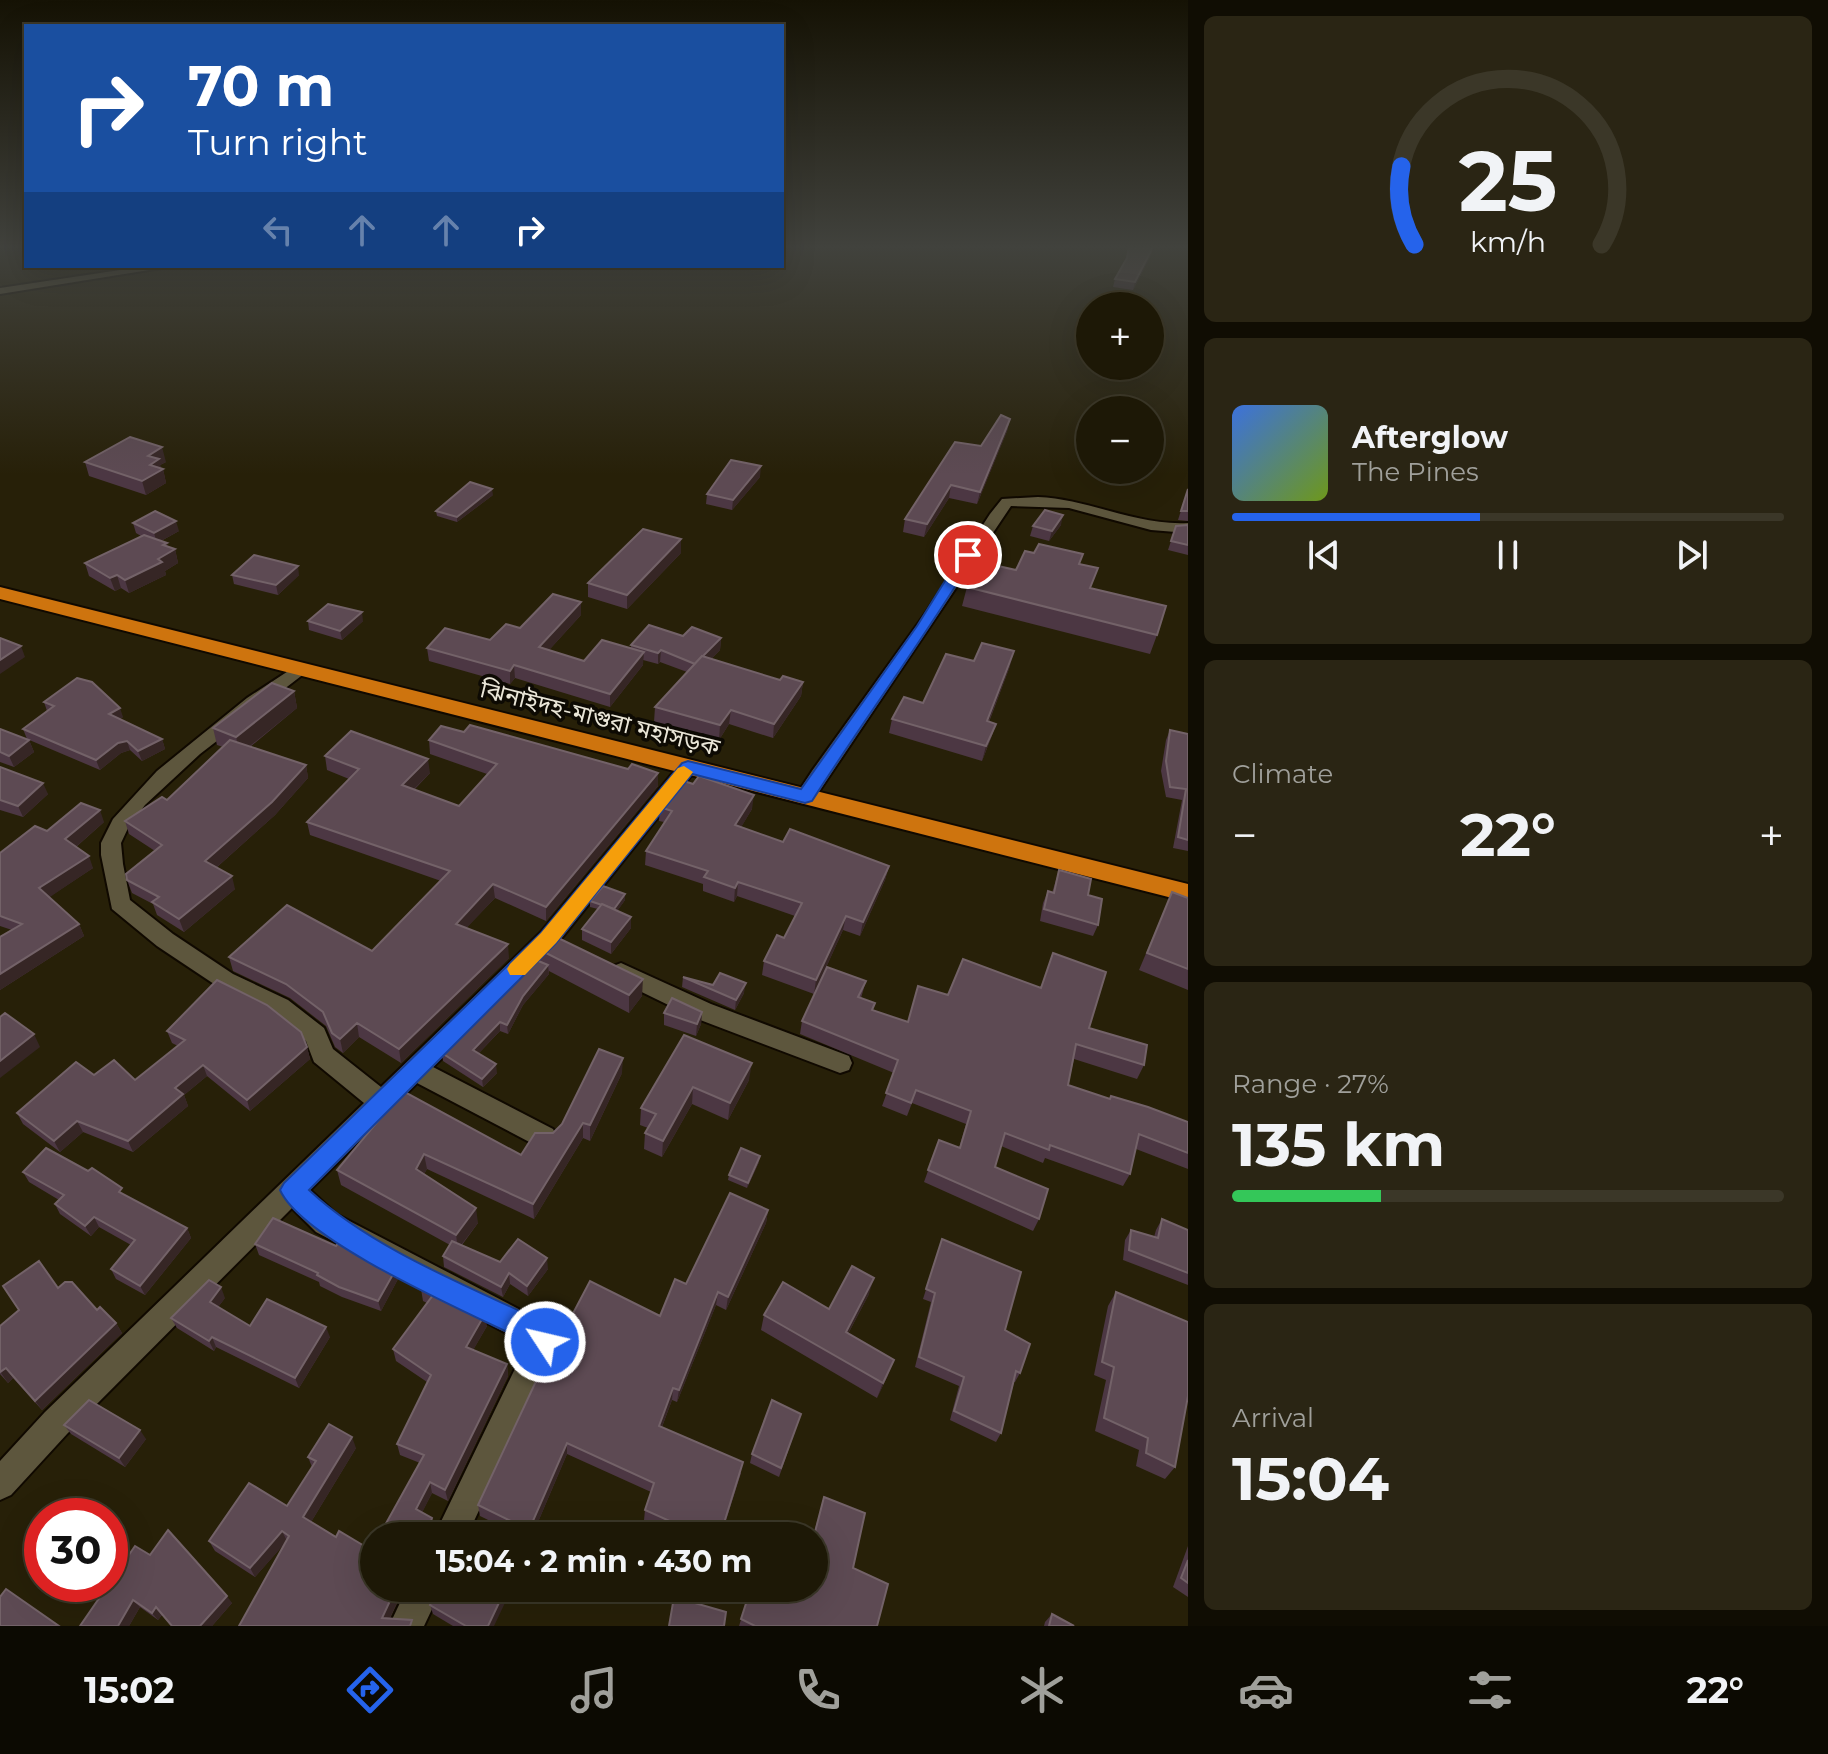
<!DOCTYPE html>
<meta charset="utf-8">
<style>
body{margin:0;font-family:Montserrat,"Noto Sans Bengali",sans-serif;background:#2a2514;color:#f1f3f6;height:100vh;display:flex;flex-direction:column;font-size:30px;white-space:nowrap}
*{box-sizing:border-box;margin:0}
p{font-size:26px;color:#a0a09b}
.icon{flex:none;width:44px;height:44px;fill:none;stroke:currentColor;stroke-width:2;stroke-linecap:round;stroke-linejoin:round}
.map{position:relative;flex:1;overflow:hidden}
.drawer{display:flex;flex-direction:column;gap:16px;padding:16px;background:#100d03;width:640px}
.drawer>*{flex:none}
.hud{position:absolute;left:24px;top:24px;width:760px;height:244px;border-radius:0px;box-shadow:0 8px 32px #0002,0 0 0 2px #3b3728;background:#1a4fa0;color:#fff;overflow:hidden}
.buttons{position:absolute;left:1076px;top:292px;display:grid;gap:16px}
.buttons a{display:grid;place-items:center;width:88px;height:88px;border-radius:50%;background:#1d1806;box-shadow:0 8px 32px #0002,0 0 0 2px #3b3728;font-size:40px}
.speed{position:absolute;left:24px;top:1498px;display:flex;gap:16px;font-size:40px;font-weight:700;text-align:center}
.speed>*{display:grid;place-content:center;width:104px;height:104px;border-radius:50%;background:#1d1806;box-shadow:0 8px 32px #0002,0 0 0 2px #3b3728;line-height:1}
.speed .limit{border:12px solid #d22;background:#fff;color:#111}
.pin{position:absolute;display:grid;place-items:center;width:68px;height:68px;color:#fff;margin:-34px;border:4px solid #fff;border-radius:50%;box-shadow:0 2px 8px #0007}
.me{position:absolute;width:88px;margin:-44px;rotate:305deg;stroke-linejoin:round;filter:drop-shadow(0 0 6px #0008)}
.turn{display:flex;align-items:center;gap:28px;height:168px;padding:0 32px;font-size:36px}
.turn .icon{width:104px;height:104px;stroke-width:2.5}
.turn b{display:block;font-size:56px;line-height:68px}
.lanes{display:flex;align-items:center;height:76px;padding:0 32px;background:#0003;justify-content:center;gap:40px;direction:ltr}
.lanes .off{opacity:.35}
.big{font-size:60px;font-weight:700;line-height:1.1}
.drawer .card{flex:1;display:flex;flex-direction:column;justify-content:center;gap:12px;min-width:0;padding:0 28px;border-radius:12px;background:#2a2514}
.drawer .dial{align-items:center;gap:0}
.dial svg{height:208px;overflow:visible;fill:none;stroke:#3b3728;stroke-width:7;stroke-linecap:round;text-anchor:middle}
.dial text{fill:#f1f3f6;stroke:none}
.song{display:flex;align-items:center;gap:24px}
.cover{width:96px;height:96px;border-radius:12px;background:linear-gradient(135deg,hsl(220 70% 55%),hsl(80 70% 35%))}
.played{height:8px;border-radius:4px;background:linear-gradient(90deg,#2563eb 45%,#3b3728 45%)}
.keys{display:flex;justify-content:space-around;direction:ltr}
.heat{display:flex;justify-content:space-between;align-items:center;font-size:44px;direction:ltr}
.charge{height:12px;border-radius:6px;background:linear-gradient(90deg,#34c759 27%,#3b3728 0)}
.trip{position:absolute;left:360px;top:1522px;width:468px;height:80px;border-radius:40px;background:#1d1806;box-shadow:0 8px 32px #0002,0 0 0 2px #3b3728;font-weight:700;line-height:80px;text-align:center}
.dock{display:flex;height:128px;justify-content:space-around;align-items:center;background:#0c0a02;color:#a0a09b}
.dock .icon{width:56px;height:56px}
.dock .on{color:#2563eb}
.dock b{font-size:36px;color:#f1f3f6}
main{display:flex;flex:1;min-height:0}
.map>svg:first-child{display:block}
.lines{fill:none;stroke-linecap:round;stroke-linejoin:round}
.minor-casing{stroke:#100900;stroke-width:4}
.trunk-casing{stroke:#100900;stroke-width:4}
.minor{fill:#5d563d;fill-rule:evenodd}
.trunk{fill:#ce740e;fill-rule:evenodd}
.wall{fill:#4c3743}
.shaded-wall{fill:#362625}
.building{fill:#5d4a53;stroke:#736268;stroke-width:2}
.route{fill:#2563eb;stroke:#184099;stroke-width:2}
.slow{fill:#f59e0b}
.labels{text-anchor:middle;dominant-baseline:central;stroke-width:7;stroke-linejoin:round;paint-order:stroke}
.street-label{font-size:24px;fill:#eae6d8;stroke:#0d0a03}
</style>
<main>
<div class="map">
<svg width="1188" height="1626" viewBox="0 0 1188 1626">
<rect width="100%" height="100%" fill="#272008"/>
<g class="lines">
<g class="minor-casing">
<g id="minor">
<path d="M147 266H174L0 294V288Z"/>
<path d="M1038 497C1089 499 1137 526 1188 523V533L1151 530 1069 508 1011 506 812 802H798L795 797 812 771 925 614 990 514 1002 499Z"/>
<path d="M299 664 305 665 308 669 305 673 200 754 145 805 129 826 121 843 123 864 130 900 173 934 233 974 288 1000 324 1028 333 1049 381 1087 541 932 681 763 688 761 698 767 557 944 433 1067 553 1129 557 1137 553 1145 544 1148 535 1145 417 1083 310 1190 336 1214 555 1328 560 1338 555 1348 467 1536H434L527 1344 316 1232 292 1208 67 1434 11 1495 0 1500V1461L45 1412 364 1103 314 1062 306 1041 272 1014 217 986 157 946 112 909 101 855V843L113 819 157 771 247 698Z"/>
<path d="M621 963 711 1004 849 1056 852 1063 849 1070 840 1073 695 1018 613 978 610 972 613 966Z"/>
<path d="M407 1588H442L424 1626H389Z"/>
</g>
</g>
<g class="trunk-casing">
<path id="trunk" d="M0 587 1188 884V902L0 599Z"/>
</g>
<use href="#minor" class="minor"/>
<use href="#trunk" class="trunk"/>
</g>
<g class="wall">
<path d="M1128 247H1153L1151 255 1133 290 1113 287 1115 279 1126 260Z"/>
<path d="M1010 419 1007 431 977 504 949 498 924 537 903 532 905 519Z"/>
<path d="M85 462H166L160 465 161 468 163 469 166 483 146 495 89 476Z"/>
<path d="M760 477 732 510 706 504 707 494Z"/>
<path d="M1188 489V521L1178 520 1185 498Z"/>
<path d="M493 495 457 522 437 516 436 511Z"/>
<path d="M133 523 179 531 161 541 168 547 175 549 178 563 165 571 166 575 129 593 121 588 115 591 89 576 85 563 141 536 136 533Z"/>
<path d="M1061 525 1049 541 1030 536 1033 526Z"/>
<path d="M1188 525V555L1168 550 1176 526Z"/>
<path d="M681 553 627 609 588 597V583Z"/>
<path d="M1080 564 1091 588 1157 635 1150 654 962 606 967 587 1016 570Z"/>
<path d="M232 575H299L278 595 234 584Z"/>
<path d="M581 615 549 650 584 661 631 649V645L683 636 721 638 720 650 711 659 780 680 803 682 801 696 773 738 729 724 719 740 654 722 655 707 687 672 660 662 658 664 643 660V665L610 707 515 678 510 684 429 661 427 648 490 640 520 628Z"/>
<path d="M308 621H363L342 640 309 630Z"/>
<path d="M974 661 1010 666 989 722 996 724 991 738 982 761 889 733 892 719 923 703Z"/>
<path d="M294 691 297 708 250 747 306 765 308 778 275 815 216 868 235 889 184 932 157 915 153 904 132 893 127 880 155 851 129 834 125 821 167 800 223 747 217 745 213 728Z"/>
<path d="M44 702 123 717 120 719 162 739 165 749 142 761 130 750 121 753 100 770 27 739 23 729 47 711Z"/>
<path d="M0 729 29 740 34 752 14 767 0 762Z"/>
<path d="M1170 730 1188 734V851L1173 848 1182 800 1166 797 1161 771 1166 740Z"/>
<path d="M429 740 658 786 546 921 495 898 466 928 509 958 401 1063 359 1037 343 1053 335 1047 326 1026 290 998 233 971 229 957 372 951 441 881 310 835 307 822 349 779 327 770 325 756 430 773 414 790 459 806 487 774 430 754Z"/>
<path d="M0 767 48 794 23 817 0 810Z"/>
<path d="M660 807 752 809 741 827 783 842 889 866 885 880 860 936 843 930 814 994 762 975 764 961 784 938 795 916 737 896 734 902 703 891V884L645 865 646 851 664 822 659 821Z"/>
<path d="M104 822 76 847 93 868 49 897 79 924 84 936 0 990V937L12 930 0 926V853L47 831Z"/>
<path d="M1059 870 1088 895 1098 925 1093 936 1040 921 1043 903 1048 891 1052 893Z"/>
<path d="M1172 892 1188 898V990L1139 970Z"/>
<path d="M625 894V900L617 911 631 928 611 954 582 940V929L598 909 590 907V901Z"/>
<path d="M538 949 642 996 629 1013 549 971V974L523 1005 508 1034 500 1031 479 1053 497 1073 483 1087 443 1061 442 1053 539 961Z"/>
<path d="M683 977 744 993 735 1010 682 987Z"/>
<path d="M866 981 861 998 873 1010 908 1022 1089 1028 1144 1065 1137 1079 1074 1059 1068 1085 1109 1099 1111 1096 1188 1122V1169L1136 1149 1130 1174 1123 1186 1045 1158 1043 1163 1001 1146 995 1167 1039 1219 1033 1231 924 1182 939 1140 959 1148 966 1124 912 1103 907 1116 882 1106 894 1073 800 1034 802 1021Z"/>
<path d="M702 1012 701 1024 696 1036 664 1025V1013Z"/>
<path d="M167 1031 307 1047 310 1059 250 1111 207 1076 184 1095 188 1106 133 1152 83 1132 60 1152 23 1124 17 1113 94 1075 135 1080 178 1046 172 1043Z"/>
<path d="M684 1035 749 1080 728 1120 692 1104 662 1157 644 1149 645 1133 648 1128 640 1125 641 1108Z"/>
<path d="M622 1073 590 1141 583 1138 534 1219 427 1169 424 1174 478 1223 462 1245 500 1262 548 1269 528 1296 510 1284 503 1297 444 1267 443 1256 450 1245 341 1185 337 1170 403 1091 521 1155 553 1133Z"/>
<path d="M759 1162 747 1188 728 1180 729 1175Z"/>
<path d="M23 1172 126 1196 187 1228 191 1238 145 1295 116 1279 111 1269 131 1245 99 1227 91 1236 60 1214 55 1204 59 1200 29 1182Z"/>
<path d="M768 1210 766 1223 726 1310 716 1305 677 1402 672 1400 662 1427 741 1473 721 1536H679L644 1520 645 1510 651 1492 567 1454 532 1536H521L480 1516 478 1505 550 1381 571 1334 569 1333V1321L660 1316 686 1284Z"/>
<path d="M1162 1219 1188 1230V1285L1123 1260 1125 1240 1131 1230 1154 1237 1156 1230Z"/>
<path d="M942 1239 1005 1330 1020 1373 1015 1382H1014L1001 1433 996 1442 950 1420 959 1386 915 1367 931 1302 923 1299Z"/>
<path d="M255 1244 336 1246 398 1279 381 1311 342 1297 320 1286 319 1282 259 1255Z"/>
<path d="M425 1282 487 1326 473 1350 507 1364 508 1376 448 1501 432 1493 422 1512 379 1536 420 1463 400 1455 397 1444 427 1382 396 1361 393 1349 427 1303 423 1301 421 1289Z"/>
<path d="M58 1288 97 1310 116 1323 122 1333 42 1410 13 1378 8 1383 0 1374V1326Z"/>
<path d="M1116 1292 1175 1467 1165 1479 1136 1466 1139 1450 1095 1431 1106 1380 1094 1375 1108 1306Z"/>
<path d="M869 1294 848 1334 888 1375 877 1398 761 1330 764 1315 829 1309Z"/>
<path d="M225 1298 218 1307 250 1326 330 1337 299 1388 216 1347 214 1351 177 1328 171 1318Z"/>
<path d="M801 1414 779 1477 750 1463 752 1454Z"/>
<path d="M64 1425 146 1439 125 1467 71 1434Z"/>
<path d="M356 1448 311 1522 336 1537 371 1550 374 1588H404L390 1618 239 1626 284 1544 255 1577 215 1551 209 1541 287 1506 312 1467 308 1457Z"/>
<path d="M824 1497 877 1626H739L751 1588H814V1536H813Z"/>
<path d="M1188 1546V1597L1173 1587Z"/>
<path d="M150 1555 232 1603 212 1626H172L162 1615 158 1620 140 1607 129 1626H80Z"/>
<path d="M430 1605 494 1626H453L433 1614Z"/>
<path d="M1052 1614 1074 1626H1044L1045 1622Z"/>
</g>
<g class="shaded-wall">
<path d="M1153 247 1151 255 1133 290 1135 282Z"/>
<path d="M1010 419 1007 431 977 504 980 492Z"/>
<path d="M162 447 166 462 160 465 162 469H163L166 483 146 495 142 481 148 456Z"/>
<path d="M761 466 760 477 732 510 733 500Z"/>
<path d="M951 485 949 498 924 537 927 524Z"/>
<path d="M492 489 493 495 457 522V517Z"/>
<path d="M1063 515 1061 525 1049 541 1052 531Z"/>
<path d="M176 521 179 531 157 543 154 533Z"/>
<path d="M681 539V553L627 609V595Z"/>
<path d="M167 543 170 553 175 549 178 563 165 571 166 575 129 593 125 580 158 559 163 545Z"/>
<path d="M298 566 299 575 278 595 276 585Z"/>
<path d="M117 575 121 588 115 591 110 578Z"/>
<path d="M581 602V615L540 660 539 647Z"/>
<path d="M362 612 363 621 342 640 340 631Z"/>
<path d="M721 638 720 650 695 675 696 664Z"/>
<path d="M21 646 25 657 0 674V660Z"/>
<path d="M661 650 660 662 658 664V653Z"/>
<path d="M1014 651 1010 666 983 736 987 721Z"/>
<path d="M644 652 643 665 610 707V694Z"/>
<path d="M514 665 515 678 510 684V671Z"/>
<path d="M803 682 801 696 773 738 774 724Z"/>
<path d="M294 691 297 708 240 754 236 737Z"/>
<path d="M120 708 123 717 112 724 109 714Z"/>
<path d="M731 710 729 724 719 740 720 725Z"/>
<path d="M996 724 991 738 982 761 986 746Z"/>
<path d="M162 739 165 749 142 761 138 751Z"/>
<path d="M29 740 34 752 14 767 9 756Z"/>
<path d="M127 741 130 750 121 753 100 770 96 760 118 743Z"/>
<path d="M428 759 430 773 404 799 402 785Z"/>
<path d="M306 765 308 778 275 815 209 874 205 861Z"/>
<path d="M658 773V786L546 921V907Z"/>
<path d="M43 783 48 794 23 817 18 806Z"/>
<path d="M754 795 752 809 734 839 735 825Z"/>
<path d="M100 810 104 822 70 852 65 839Z"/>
<path d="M89 856 93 868 44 901 39 888Z"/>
<path d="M889 866 885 880 860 936 863 922Z"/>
<path d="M232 876 235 889 184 932 179 919Z"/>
<path d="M738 882 737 896 734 902 735 888Z"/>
<path d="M493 884 495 898 457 938 456 924Z"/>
<path d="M625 894V900L614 916V910Z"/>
<path d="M846 916 843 930 814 994 816 980Z"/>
<path d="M631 917V928L611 954V942Z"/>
<path d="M79 924 84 936 0 990V974Z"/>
<path d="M508 944 509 958 401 1063 399 1049Z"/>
<path d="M548 965 549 974 523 1005 508 1034 507 1025 523 996Z"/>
<path d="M643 979 642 996 629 1013V995Z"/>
<path d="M746 983 744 993 735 1010 736 1000Z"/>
<path d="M702 1012 701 1024 696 1036 697 1024Z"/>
<path d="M500 1022V1031L474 1058 473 1050Z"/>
<path d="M357 1023 359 1037 343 1053 340 1039Z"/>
<path d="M34 1034 40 1047 0 1078V1061Z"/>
<path d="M307 1047 310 1059 250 1111 247 1100Z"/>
<path d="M623 1058 622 1073 590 1141V1125Z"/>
<path d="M752 1063 749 1080 728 1120 730 1103Z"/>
<path d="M496 1064 497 1073 483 1087 482 1079Z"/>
<path d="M203 1065 207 1076 184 1095 188 1106 133 1152 128 1141 175 1088Z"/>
<path d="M693 1087 692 1104 662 1157 663 1141Z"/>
<path d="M77 1121 83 1132 60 1152 54 1141Z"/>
<path d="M583 1123V1138L534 1219 533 1204Z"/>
<path d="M424 1154 427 1169 419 1184 416 1169Z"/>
<path d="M760 1156 759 1162 747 1188 748 1183Z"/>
<path d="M476 1208 478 1223 458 1249 456 1235Z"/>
<path d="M768 1210 766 1223 726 1310 728 1297Z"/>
<path d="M94 1217 99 1227 91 1236 85 1226Z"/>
<path d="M187 1228 191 1238 145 1295 140 1286Z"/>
<path d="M547 1258 548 1269 528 1296 527 1286Z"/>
<path d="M396 1269 398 1279 381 1311 378 1301Z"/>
<path d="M509 1273 510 1284 503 1297 501 1287Z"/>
<path d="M874 1278 869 1294 841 1347 846 1332Z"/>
<path d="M221 1287 225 1298 214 1312 210 1302Z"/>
<path d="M718 1292 716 1305 677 1402 679 1390Z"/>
<path d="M485 1314 487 1326 468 1359 466 1347Z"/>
<path d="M116 1323 122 1333 42 1410 35 1401Z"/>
<path d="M326 1327 330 1337 299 1388 295 1378Z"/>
<path d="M212 1337 216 1347 214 1351 209 1341Z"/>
<path d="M894 1360 888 1375 877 1398 883 1383Z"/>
<path d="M507 1364 508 1376 448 1501 445 1490Z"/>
<path d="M6 1368 13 1378 8 1383 1 1373Z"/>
<path d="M673 1388 672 1400 658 1437 659 1426Z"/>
<path d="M140 1430 146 1439 125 1467 119 1458Z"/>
<path d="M352 1437 356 1448 308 1527 303 1517Z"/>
<path d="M567 1443V1454L532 1536H529V1530Z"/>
<path d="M743 1462 721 1536H720Z"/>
<path d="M430 1482 432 1493 419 1519 416 1509Z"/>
<path d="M282 1531 287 1541 255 1577 250 1568Z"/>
<path d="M396 1588H404L386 1626 382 1618Z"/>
<path d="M506 1588H512L494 1626H488Z"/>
<path d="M227 1596 232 1603 212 1626H200Z"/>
<path d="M133 1600 140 1607 129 1626H118Z"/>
<path d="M156 1607 162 1615 158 1620 152 1613Z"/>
</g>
<g class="building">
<path d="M1129 247H1153L1135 282 1115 279 1127 258Z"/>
<path d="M1001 415 1010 419 980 492 951 485 927 524 905 519 955 442 981 446Z"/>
<path d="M130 437 162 447 148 456 159 459 150 465 163 469 142 481 85 462Z"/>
<path d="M731 460 761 466 733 500 707 494Z"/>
<path d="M470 482 492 489 457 517 436 511Z"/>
<path d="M1188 489V511H1181Z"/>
<path d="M1045 510 1063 515 1052 531 1033 526Z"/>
<path d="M155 511 176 521 154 533 133 523Z"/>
<path d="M1188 525V545L1171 541 1176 526Z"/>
<path d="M643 529 681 539 627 595 588 583Z"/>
<path d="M144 535 167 543 163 545 175 549 158 559 162 562 125 580 117 575 110 578 85 563Z"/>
<path d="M1039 544 1083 554 1079 564 1098 568 1090 588 1166 606 1157 635 967 587 980 562 1016 570 1025 551 1034 553Z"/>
<path d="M254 555 298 566 276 585 232 575Z"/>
<path d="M553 594 581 602 539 647 584 661 602 640 644 652 610 694 514 665 510 671 427 648 445 628 490 640 506 624 520 628Z"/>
<path d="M328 604 362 612 340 631 308 621Z"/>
<path d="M649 625 683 636 692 627 721 638 695 664 661 650 658 653 631 645Z"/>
<path d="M0 638 21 646 0 660Z"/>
<path d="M982 643 1014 651 987 721 996 724 986 746 892 719 904 697 923 703 946 654 974 661Z"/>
<path d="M702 656 780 680 783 676 803 682 774 724 731 710 720 725 655 707Z"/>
<path d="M77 678 92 682 120 708 109 714 162 739 138 751 127 741 118 743 96 760 23 729 54 706 44 702Z"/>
<path d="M272 683 294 691 236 737 213 728Z"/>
<path d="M470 725 628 769 632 764 658 773 546 907 493 884 456 924 508 944 399 1049 357 1023 340 1039 332 1033 323 1012 286 984 229 957 287 905 372 951 450 871 307 822 359 769 325 756 351 731 428 759 402 785 459 806 497 764 429 740 441 726 464 732Z"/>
<path d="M0 729 29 740 9 756 0 752Z"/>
<path d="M1170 730 1188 734V840L1178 837 1186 789 1170 787 1166 761Z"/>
<path d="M230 740 306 765 272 802 205 861 232 876 179 919 152 902 159 897 127 880 126 874 162 845 125 821 162 797 167 800Z"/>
<path d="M0 767 43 783 18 806 0 800Z"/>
<path d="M699 776 754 795 735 825 783 842 790 829 889 866 863 922 846 916 816 980 764 961 777 935 784 938 802 903 738 882 735 888 704 877 708 871 646 851 672 811 660 807 681 780 693 784Z"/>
<path d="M81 803 100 810 65 839 89 856 39 888 79 924 0 974V937L22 924 0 916V853L35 826 47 831Z"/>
<path d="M1059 870 1091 879 1088 895 1102 899 1098 925 1044 909 1048 891 1054 893Z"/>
<path d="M603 886 625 894 614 909 590 901Z"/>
<path d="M1172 892 1188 898V969L1147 953Z"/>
<path d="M602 904 631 917 611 942 582 929Z"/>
<path d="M552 935 643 979 629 995 538 949Z"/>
<path d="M1053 953 1106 972 1089 1028 1147 1045 1144 1065 1076 1044 1068 1085 1110 1099 1111 1096 1148 1107 1188 1122V1153L1139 1134 1130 1174 1050 1145 1049 1150 1005 1133 995 1167 1048 1189 1039 1219 928 1170 939 1140 960 1148 971 1111 916 1090 911 1103 886 1093 898 1060 802 1021 827 967 866 981 858 997 875 1003 872 1010 908 1022 918 986 948 995 963 959 1041 988Z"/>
<path d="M536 960 548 965 523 996 507 1025 500 1022 473 1050 496 1064 482 1079 442 1053Z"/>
<path d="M720 973 746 983 736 1000 683 977 713 985Z"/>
<path d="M217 980 267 1005 301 1032 307 1047 247 1100 203 1065 175 1088 183 1094 128 1141 77 1121 54 1141 17 1113 76 1062 94 1075 114 1060 135 1080 185 1040 167 1031Z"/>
<path d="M672 998 702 1012 697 1024 664 1013Z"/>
<path d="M5 1013 34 1034 0 1061V1017Z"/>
<path d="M684 1035 752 1063 730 1103 693 1087 663 1141 645 1133 656 1114 641 1108Z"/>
<path d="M599 1049 623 1058 590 1125 583 1123 533 1204 424 1154 416 1169 476 1208 456 1235 337 1170 403 1091 521 1155 535 1133H553L562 1124Z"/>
<path d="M46 1148 88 1171 92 1168 122 1188 119 1192 187 1228 140 1286 111 1269 135 1240 94 1217 85 1226 55 1204 64 1195 23 1172Z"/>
<path d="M741 1148 760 1156 748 1183 729 1175Z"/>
<path d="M730 1193 768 1210 728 1297 718 1292 679 1390 673 1388 659 1426 743 1462 720 1536H703L645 1510 654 1483 567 1443 529 1530 478 1505 538 1377 550 1381 576 1324 569 1321 590 1281 660 1316 675 1279 686 1284Z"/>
<path d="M273 1218 336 1246 341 1239 396 1269 378 1301 339 1287 317 1275 318 1273 255 1244Z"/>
<path d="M1162 1219 1188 1230V1273L1129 1250 1131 1230 1158 1238Z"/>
<path d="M518 1239 547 1258 527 1286 509 1273 501 1287 443 1256 452 1241 500 1262Z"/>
<path d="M942 1239 1021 1272 1005 1330 1030 1344 1020 1373 1016 1371 1001 1433 954 1411 964 1377 919 1357 935 1293 926 1289Z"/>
<path d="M39 1261 58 1288 65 1282H72L97 1310 100 1307 116 1323 35 1401 6 1368 0 1372V1326L19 1310 3 1286Z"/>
<path d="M852 1266 874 1278 846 1332 894 1360 883 1383 764 1315 783 1282 829 1309Z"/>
<path d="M209 1280 221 1287 210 1302 250 1326 267 1299 326 1327 295 1378 212 1337 209 1341 171 1318Z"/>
<path d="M425 1282 485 1314 466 1347 507 1364 445 1490 430 1482 416 1509 432 1518 429 1528 453 1529 467 1536H379L424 1455 397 1444 431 1375 393 1349 433 1295 421 1289Z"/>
<path d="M1116 1292 1188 1322V1396L1175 1467 1146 1453 1148 1438 1104 1418 1114 1367 1102 1362Z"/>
<path d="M89 1400 140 1430 119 1458 64 1425Z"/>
<path d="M772 1400 801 1414 781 1468 752 1454Z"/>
<path d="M329 1424 352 1437 303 1517 336 1537 339 1531 371 1550 374 1545V1588H396L382 1618 412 1620 410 1626H239L289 1536 282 1531 250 1568 209 1541 249 1483 287 1506 316 1461 308 1457Z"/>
<path d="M824 1497 865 1513 853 1568 888 1584 877 1626H755L741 1619 751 1588H814V1536Z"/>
<path d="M770 1529 783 1536H768Z"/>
<path d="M168 1530 227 1596 200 1626H172L156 1607 152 1613 133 1600 118 1626H80L135 1546 150 1555Z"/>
<path d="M1188 1560V1583L1181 1578Z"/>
<path d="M437 1588H506L488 1626H466L430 1605Z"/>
<path d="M6 1589 59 1626H0V1597Z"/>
<path d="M674 1597 726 1612 724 1626H669Z"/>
<path d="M1052 1614 1074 1626H1049Z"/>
</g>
<linearGradient id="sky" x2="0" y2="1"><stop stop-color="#151204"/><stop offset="0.52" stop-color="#41423d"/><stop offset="1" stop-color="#41423d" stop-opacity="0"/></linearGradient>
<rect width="1188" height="475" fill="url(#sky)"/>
<path class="route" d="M963 552 975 555C924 639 865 718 812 801L805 803 692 774 556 943 309 1190C373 1250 473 1288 552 1326L558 1342 554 1351 545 1355 535 1351 532 1344C476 1316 304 1243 280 1190L284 1183 541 933 682 763 688 761 801 789 917 626Z"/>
<path class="slow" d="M684 766 693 772 690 776 556 943 525 975H510L507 969 510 964 541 933 678 768Z"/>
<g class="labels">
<g class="street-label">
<text transform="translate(600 718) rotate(14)">ঝিনাইদহ-মাগুরা মহাসড়ক</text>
</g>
</g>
</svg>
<div class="buttons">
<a>+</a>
<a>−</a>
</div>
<div class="speed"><div class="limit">30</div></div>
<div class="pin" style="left:968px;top:555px;background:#d93025"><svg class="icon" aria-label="arrive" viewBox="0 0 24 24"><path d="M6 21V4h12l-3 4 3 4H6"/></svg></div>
<svg class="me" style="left:545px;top:1342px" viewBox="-20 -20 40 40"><circle r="17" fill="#2563eb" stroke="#fff" stroke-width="3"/><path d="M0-11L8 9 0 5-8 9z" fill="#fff"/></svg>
<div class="trip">15:04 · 2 min · 430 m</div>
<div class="hud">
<div class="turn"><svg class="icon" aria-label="right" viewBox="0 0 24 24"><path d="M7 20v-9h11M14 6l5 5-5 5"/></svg><div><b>70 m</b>Turn right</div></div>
<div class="lanes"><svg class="icon off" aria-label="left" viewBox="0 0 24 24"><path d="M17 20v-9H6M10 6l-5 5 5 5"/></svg><svg class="icon off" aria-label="ahead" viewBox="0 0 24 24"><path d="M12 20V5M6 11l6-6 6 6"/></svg><svg class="icon off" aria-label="ahead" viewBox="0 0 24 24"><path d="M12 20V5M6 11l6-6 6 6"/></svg><svg class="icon" aria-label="right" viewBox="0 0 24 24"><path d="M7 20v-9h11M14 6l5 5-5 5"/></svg></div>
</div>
</div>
<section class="drawer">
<div class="card dial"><svg viewBox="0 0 100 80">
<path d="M14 69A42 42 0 1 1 86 69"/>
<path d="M14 69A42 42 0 0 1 9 39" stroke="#2563eb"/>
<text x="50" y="56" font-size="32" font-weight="700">25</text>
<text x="50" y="72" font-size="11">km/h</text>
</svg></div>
<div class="card">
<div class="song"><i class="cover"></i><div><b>Afterglow</b><p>The Pines</p></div></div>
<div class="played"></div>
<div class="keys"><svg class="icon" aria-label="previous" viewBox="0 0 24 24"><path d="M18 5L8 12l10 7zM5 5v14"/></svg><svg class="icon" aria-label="pause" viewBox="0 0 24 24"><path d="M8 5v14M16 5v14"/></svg><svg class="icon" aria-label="next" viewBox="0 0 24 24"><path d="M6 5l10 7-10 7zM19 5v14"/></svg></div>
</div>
<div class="card"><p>Climate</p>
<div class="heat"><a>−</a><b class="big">22°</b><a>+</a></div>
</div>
<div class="card"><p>Range · 27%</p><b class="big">135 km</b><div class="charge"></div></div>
<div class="card"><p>Arrival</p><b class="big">15:04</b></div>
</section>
</main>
<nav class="dock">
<b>15:02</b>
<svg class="icon on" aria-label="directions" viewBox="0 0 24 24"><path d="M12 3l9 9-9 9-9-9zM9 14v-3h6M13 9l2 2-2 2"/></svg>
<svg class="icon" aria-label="music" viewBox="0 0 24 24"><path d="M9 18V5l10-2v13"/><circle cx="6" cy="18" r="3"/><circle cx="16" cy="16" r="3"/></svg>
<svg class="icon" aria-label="phone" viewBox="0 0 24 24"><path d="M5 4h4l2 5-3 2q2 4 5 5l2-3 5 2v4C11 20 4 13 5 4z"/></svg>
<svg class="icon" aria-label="climate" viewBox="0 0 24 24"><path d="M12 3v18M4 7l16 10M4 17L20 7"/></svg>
<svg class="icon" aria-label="car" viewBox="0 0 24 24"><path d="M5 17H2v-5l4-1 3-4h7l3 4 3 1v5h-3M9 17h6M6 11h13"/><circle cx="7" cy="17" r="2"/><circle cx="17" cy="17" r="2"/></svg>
<svg class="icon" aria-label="filters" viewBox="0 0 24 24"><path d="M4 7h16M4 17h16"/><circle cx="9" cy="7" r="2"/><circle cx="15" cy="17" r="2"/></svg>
<b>22°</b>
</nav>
